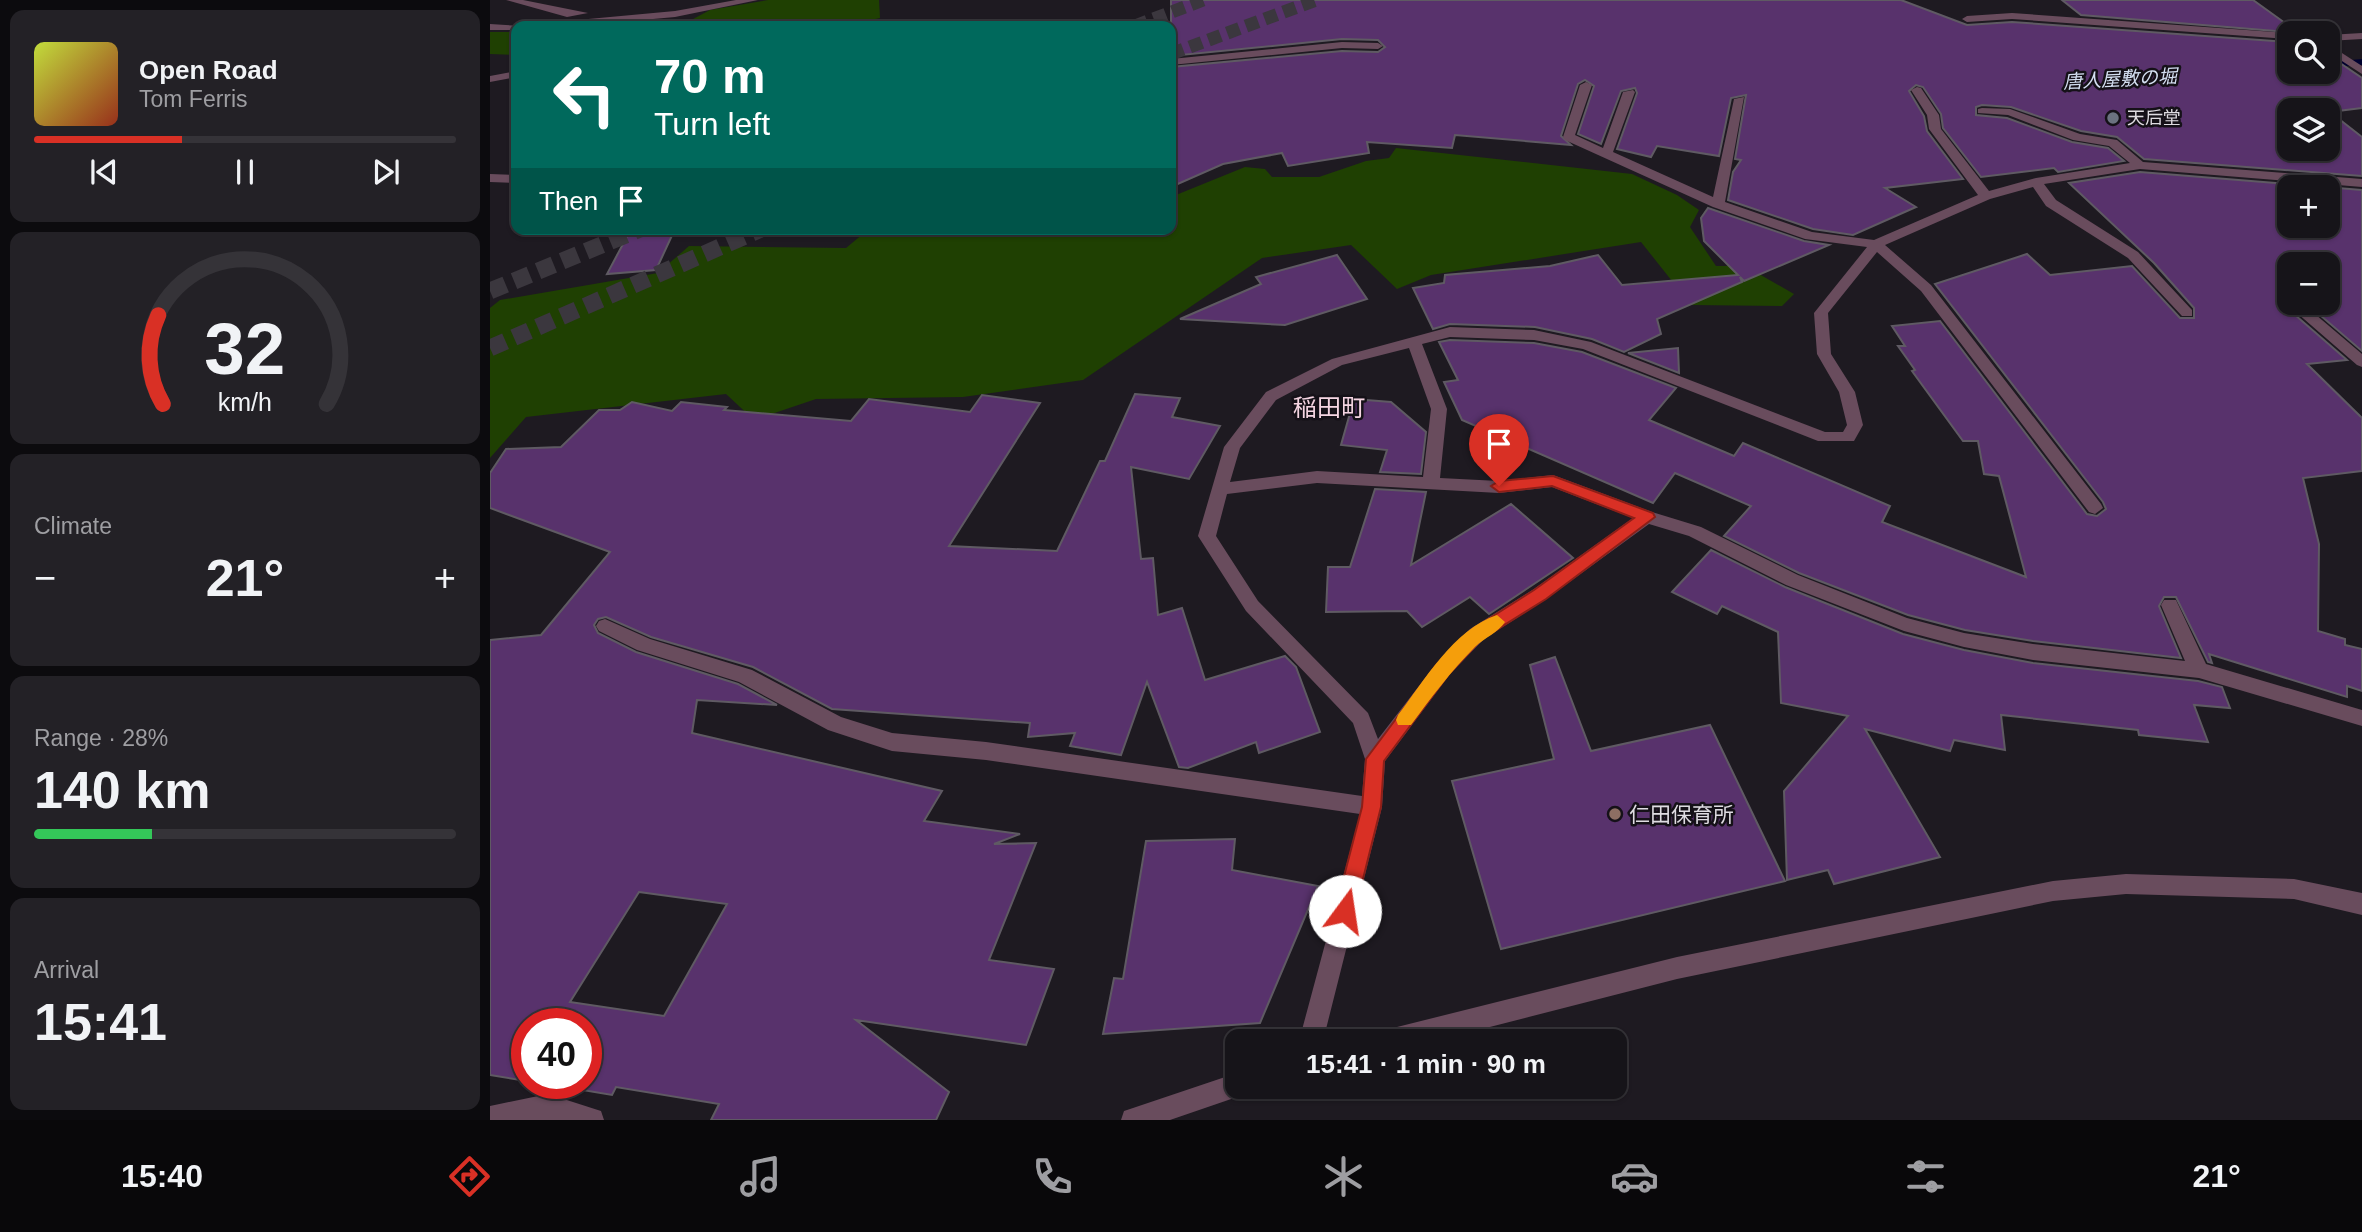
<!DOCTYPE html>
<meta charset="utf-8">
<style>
body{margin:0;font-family:Helvetica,"Noto Sans JP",sans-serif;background:#232126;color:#f1f3f6;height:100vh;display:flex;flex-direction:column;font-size:26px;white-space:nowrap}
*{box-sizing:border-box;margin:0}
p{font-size:23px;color:#9e9ea2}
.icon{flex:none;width:38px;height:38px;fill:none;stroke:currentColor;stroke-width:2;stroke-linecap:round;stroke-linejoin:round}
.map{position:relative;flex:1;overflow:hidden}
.drawer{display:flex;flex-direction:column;gap:10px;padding:10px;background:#0c0b0e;width:490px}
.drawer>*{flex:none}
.guide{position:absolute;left:21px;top:21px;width:665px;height:214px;border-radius:14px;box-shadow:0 2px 5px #0004,0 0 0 2px #353338;background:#00695c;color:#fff;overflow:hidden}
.tools{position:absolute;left:1787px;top:21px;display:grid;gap:14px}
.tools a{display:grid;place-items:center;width:63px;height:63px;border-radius:14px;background:#161419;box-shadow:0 2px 5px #0004,0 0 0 2px #353338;font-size:35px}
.speed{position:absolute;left:21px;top:1008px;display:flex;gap:14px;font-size:35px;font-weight:700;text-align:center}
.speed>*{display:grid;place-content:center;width:91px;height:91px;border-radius:50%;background:#161419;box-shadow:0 2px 5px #0004,0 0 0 2px #353338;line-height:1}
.speed .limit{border:10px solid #d22;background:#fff;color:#111}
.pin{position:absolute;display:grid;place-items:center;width:60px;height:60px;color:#fff;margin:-72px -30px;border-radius:50% 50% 50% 0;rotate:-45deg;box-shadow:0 0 7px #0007}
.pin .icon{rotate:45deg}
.me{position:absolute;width:77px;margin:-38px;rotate:14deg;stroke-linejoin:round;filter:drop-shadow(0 0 5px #0008)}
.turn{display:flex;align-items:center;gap:24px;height:147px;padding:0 28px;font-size:32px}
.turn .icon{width:91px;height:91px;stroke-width:2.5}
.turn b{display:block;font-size:49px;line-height:60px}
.then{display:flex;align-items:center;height:66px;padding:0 28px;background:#0003;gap:14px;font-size:26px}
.big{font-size:52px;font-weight:800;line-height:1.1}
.drawer .card{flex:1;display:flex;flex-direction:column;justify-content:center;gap:10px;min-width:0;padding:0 24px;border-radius:14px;background:#232126}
.drawer .dial{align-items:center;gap:0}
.dial svg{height:182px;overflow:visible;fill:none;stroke:#353338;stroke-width:7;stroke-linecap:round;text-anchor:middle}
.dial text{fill:#f1f3f6;stroke:none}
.song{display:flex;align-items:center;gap:21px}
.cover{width:84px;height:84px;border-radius:10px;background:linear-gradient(135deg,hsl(70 70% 55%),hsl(10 70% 35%))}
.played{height:7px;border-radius:4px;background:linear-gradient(90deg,#d93025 35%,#353338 35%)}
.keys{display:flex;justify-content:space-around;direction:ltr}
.heat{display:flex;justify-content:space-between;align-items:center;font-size:38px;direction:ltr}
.charge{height:10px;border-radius:5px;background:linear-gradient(90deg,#34c759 28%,#353338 0)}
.trip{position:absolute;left:735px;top:1029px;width:402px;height:70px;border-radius:14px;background:#161419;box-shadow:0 2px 5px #0004,0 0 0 2px #353338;font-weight:800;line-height:70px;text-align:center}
.menu{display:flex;height:112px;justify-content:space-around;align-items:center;background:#09080a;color:#9e9ea2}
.menu .icon{width:49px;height:49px}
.menu .selected{color:#d93025}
.menu b{font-size:32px;color:#f1f3f6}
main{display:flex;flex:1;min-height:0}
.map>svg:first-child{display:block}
.green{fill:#1f4002}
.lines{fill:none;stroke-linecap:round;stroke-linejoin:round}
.stream{fill:#00002e;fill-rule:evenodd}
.building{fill:#58326c;stroke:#5f5a63;stroke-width:2;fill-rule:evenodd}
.highway-tunnel-far1{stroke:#3b373e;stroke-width:13;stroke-dasharray:13 7;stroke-linecap:butt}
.highway-tunnel{stroke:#3b373e;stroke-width:17;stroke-dasharray:17 9;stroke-linecap:butt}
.minor{fill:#694c5d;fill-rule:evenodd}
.route{fill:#d93025;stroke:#8d1f18;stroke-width:2}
.slow{fill:#f59e0b}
.worship-dot{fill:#6b7280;stroke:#151118;stroke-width:2.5}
.education-dot{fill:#8d6e63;stroke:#151118;stroke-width:2.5}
.labels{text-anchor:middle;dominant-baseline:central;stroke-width:5;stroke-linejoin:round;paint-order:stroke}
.far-poi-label{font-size:18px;fill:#dfdce2;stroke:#151118;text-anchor:start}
.far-water-label{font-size:19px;font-style:italic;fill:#d4dff1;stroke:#151118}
.poi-label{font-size:21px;fill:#dfdce2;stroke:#151118;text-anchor:start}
.quarter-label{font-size:24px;fill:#f5d5e2;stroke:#151118}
</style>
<main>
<section class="drawer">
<div class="card">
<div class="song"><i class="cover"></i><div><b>Open Road</b><p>Tom Ferris</p></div></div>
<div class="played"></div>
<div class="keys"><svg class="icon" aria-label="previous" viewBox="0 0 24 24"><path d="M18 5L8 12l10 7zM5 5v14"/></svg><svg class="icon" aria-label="pause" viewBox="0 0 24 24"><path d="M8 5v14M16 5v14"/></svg><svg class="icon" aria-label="next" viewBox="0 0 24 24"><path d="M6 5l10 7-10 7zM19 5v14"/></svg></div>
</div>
<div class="card dial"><svg viewBox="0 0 100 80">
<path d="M14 69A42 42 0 1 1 86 69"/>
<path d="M14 69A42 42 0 0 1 12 30" stroke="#d93025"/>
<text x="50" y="56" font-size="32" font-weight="700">32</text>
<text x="50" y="72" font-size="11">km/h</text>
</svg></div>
<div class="card"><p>Climate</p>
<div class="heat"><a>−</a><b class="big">21°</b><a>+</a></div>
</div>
<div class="card"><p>Range · 28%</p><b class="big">140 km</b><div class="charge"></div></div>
<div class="card"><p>Arrival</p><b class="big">15:41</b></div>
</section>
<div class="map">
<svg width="1872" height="1120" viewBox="0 0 1872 1120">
<rect width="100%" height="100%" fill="#1e1a21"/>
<g class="green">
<path d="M278 0H389L390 18 355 26H190L220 10Z"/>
<path d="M0 32H26V55L0 54Z"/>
<path d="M906 148 1142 174 1187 195 1209 210 1200 227 1226 266H1255L1304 294 1292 306 1201 305 1151 242 941 275 907 289 861 245 772 258 593 380 473 397 326 399 264 420 236 394 36 417 0 458V308L10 300 168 273 199 246 356 248 374 233C477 235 578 229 681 229V197L755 167 775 169 782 177H829L876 161 899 158Z"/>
</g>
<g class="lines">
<path class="stream" d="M1872 59V65L1838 67V62Z"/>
</g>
<g class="building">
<path d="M681 0H1411L1477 25 1522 22 1799 42V72H1838V55L1872 78V108L1840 112 1872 137V176L1654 159 1627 137 1591 131 1521 107 1492 105 1486 107V115L1517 118 1582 142 1618 148 1634 161 1568 172 1564 168 1491 177 1453 128 1451 114 1433 87 1426 85 1419 91 1434 116 1437 131 1473 179 1395 188 1426 207 1363 235 1323 229 1238 200 1243 172 1251 160 1245 159 1256 95 1241 98 1229 156 1167 146 1161 157 1127 149 1147 93 1145 88 1131 91 1111 144 1088 134 1104 86 1095 80 1088 84 1071 136 1081 145 965 135 962 148 877 142 879 153 798 166 792 153 733 164 681 187V67L852 51 888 52 895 47 888 40 852 39 681 56ZM1799 110H1838V149H1799Z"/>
<path d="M1572 0H1763L1809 33 1591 15Z"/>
<path d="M1650 172 1872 190V351L1816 303H1838V264H1799V298L1795 302 1797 308 1857 360 1817 364 1872 418V471L1813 478 1829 544 1828 631 1855 639V645L1872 649V691L1857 686V697L1719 654 1722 663 1718 662 1686 597H1674L1669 606 1691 658 1543 641 1475 630 1418 615 1309 573 1234 536 1261 506 1185 473 1163 503 972 420 954 382 968 380 949 342 960 340 1044 343 1092 352 1186 388 1159 420 1244 456 1253 443 1400 506 1392 522 1536 577 1509 476 1494 474 1488 441H1473L1422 371 1425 370 1408 346H1415L1402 326 1450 321 1597 514 1607 516 1616 509 1613 502 1445 284 1537 254 1560 275 1642 266 1690 318H1704V308L1664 263 1579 183ZM1799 187H1838V226H1799Z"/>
<path d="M1218 208 1314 241 1339 245 1254 281 1250 277 1252 282 1167 319 1171 334 1134 352 1102 339 1045 327 960 324 943 329 923 288 954 283 955 275 1060 266 1108 255 1132 285 1248 275 1214 241 1211 218Z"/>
<path d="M141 229H185L166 270 117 274Z"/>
<path d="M847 255 877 299 795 325 690 319 771 284 766 277Z"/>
<path d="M1188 348 1189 373 1138 353Z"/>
<path d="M645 394 690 398 682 417 730 426 699 479 641 467 651 559 663 558 668 615 692 608 715 680 795 656 806 667 830 732 769 753 766 742 698 768 689 767 657 682 631 755 580 746 585 733 538 737 540 723 342 709 263 667 161 637 116 617 108 619 104 625 108 633 146 652 248 684 287 705 207 700 202 733 452 791 434 821 530 834 504 844 546 843 499 960 564 969 536 1045 366 1020 459 1092 446 1120H221L229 1104 126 1087 122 1095 51 1083H96V1024H37V1081L0 1075V640L51 635 120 552 0 508V473L16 449 71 447 109 410H130L142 402 182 411 191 402 237 407 234 410 361 421 379 399 480 412 492 395 550 403 459 546 567 551 610 461H615ZM149 892 237 904 174 1016 80 1002Z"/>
<path d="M864 399 901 402 936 432 931 474 890 472 897 450 851 445Z"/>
<path d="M885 489 936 492 921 565 1021 504 1083 558 999 614 980 597 932 627 917 611 836 612 838 567H860Z"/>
<path d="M1221 550 1295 587 1413 634 1474 650 1543 663 1708 681 1732 687 1740 708 1704 705 1718 742 1649 735 1648 730 1511 715 1515 750 1464 740 1460 751 1375 729 1450 857 1344 884 1338 870 1297 880 1294 791 1358 716 1291 703 1288 632 1232 606 1227 614 1182 592Z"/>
<path d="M1065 657 1101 751 1220 725 1295 881 1011 949 962 781 1064 759 1040 665Z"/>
<path d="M745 839 742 870 828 886 770 1023 613 1034 624 978 633 979 656 841Z"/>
</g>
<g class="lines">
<g class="highway-tunnel-far1">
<path d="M645 26 713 0"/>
<path d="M681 54 826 0"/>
</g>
<g class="highway-tunnel">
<path d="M0 291 150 229"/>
<path d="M0 348 271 229"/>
</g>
<g class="minor">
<path d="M16 0H33L98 13 77 17Z"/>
<path d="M246 0H268L185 17 86 26H50L55 23 185 11Z"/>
<path d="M1522 13 1799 33H1801L1799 39 1522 19 1477 22 1472 19 1477 16Z"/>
<path d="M0 24 31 26H26V30H0Z"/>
<path d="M1872 33V39L1838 41V35Z"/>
<path d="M852 42 888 43 893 46 888 49 852 48 681 65V59Z"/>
<path d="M1838 44 1872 66V74L1838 52Z"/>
<path d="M26 71V77L0 82V76Z"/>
<path d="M1096 82 1102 85 1085 135 1113 148 1133 92 1143 90 1145 92 1123 152 1223 197 1244 99 1254 97 1235 202 1322 232 1384 240 1488 195 1439 129 1437 115 1421 90 1427 87 1431 88 1449 115 1451 129 1499 191 1546 178 1640 163 1619 146 1583 140 1518 115 1488 113V109L1492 108 1520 109 1590 134 1627 140 1653 162 1872 179V187L1650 169 1554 184 1566 200 1648 252 1702 310V316H1692L1638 258 1556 206 1543 187 1500 199 1395 245 1441 285 1611 504 1613 508 1605 514 1599 512 1431 291 1387 252 1338 313 1341 354 1365 392 1373 425 1364 441H1328L1093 349 1044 340 960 337 932 344 957 409 950 478 1009 481 1063 475 1162 512 1211 527 1308 575 1417 618 1474 633 1543 644 1695 661 1671 605 1674 600H1686L1716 664 1872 710V726L1709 678 1543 660 1474 647 1414 631 1296 585 1199 536 1159 524 1056 599 994 639 960 674 895 761 892 807 833 1041H809L870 814 496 760 402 751 338 730 249 682 147 650 109 631 106 626 109 621 115 619 160 639 262 670 351 717 402 733 496 742 872 796 875 759 863 723 756 611 708 536 734 447 776 392 842 359 960 327 1044 330 1101 342 1335 432H1353L1357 425 1349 392 1327 354 1324 313 1377 247 1315 239 1223 207 1075 140 1073 137 1090 85ZM919 348 941 409 933 477 827 471 740 482 750 448 786 400 852 365ZM827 483 1009 493 1062 487 1143 518 1044 589 980 629 946 664 888 739 878 713 768 601 726 536 737 494Z"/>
<path d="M0 174 26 175V183L0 182Z"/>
<path d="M1799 300V303H1812L1872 354V367L1867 365 1799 306 1797 303Z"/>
<path d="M1636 874 1804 879 1872 893V915L1804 899 1636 894 1563 901 1187 979 945 1041H887L891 1033 899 1029 1187 957 1563 881Z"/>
<path d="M747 1073V1087H759L756 1094 747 1097 680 1120H631L634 1111 643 1108Z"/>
<path d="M58 1094 111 1111 114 1120H0V1106Z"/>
</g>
</g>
<path class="route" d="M1063 476 1163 513 1165 517 1056 599 992 639 959 674 894 761 891 807 865 911 862 918 855 921 848 918 845 911 872 807 876 759 947 664 981 630 1044 590 1144 518 1062 486 1009 492 1001 486 1009 481Z"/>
<path class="slow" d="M1007 615 1015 622C1009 632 994 638 985 647 961 671 941 698 921 725H908L906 720 908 715C934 681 964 629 1007 615Z"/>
<circle class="worship-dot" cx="1623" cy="118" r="7"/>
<circle class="education-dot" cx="1125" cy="814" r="7"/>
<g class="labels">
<g class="far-poi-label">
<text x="1637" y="118">天后堂</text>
</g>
<g class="far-water-label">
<text transform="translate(1630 79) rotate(-3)">唐人屋敷の堀</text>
</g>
<g class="poi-label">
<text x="1139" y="814">仁田保育所</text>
</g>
<g class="quarter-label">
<text x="839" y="407">稲田町</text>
</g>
</g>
</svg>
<div class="tools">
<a><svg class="icon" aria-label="search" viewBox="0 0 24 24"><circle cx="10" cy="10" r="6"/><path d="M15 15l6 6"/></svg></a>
<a><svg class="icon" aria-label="layers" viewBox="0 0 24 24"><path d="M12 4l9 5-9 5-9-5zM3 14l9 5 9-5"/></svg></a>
<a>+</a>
<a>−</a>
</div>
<div class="speed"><div class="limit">40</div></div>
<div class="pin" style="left:1009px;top:486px;background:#d93025"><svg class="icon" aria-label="arrive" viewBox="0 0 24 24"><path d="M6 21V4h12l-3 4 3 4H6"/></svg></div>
<svg class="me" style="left:855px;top:911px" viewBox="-20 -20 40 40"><circle r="19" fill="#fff"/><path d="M0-13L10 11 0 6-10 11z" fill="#d93025"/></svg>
<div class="trip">15:41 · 1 min · 90 m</div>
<div class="guide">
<div class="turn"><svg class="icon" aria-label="left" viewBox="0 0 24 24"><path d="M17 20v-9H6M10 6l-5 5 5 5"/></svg><div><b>70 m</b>Turn left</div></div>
<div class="then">Then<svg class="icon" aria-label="arrive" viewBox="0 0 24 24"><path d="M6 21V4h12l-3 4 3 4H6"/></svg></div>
</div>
</div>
</main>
<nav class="menu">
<b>15:40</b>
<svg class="icon selected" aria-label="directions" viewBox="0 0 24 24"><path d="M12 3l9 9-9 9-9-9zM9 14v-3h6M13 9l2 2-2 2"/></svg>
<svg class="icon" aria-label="music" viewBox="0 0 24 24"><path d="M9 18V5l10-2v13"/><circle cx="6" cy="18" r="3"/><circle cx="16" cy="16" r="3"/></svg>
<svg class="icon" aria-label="phone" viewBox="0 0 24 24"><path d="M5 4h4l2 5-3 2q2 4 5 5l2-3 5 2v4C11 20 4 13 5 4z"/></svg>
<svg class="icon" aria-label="climate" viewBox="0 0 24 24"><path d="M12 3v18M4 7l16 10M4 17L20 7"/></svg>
<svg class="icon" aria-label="car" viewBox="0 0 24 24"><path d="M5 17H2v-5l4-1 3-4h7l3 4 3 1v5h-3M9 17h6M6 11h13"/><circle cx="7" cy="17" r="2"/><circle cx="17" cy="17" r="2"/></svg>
<svg class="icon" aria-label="filters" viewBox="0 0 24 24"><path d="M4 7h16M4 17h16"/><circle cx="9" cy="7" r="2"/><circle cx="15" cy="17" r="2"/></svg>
<b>21°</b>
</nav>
